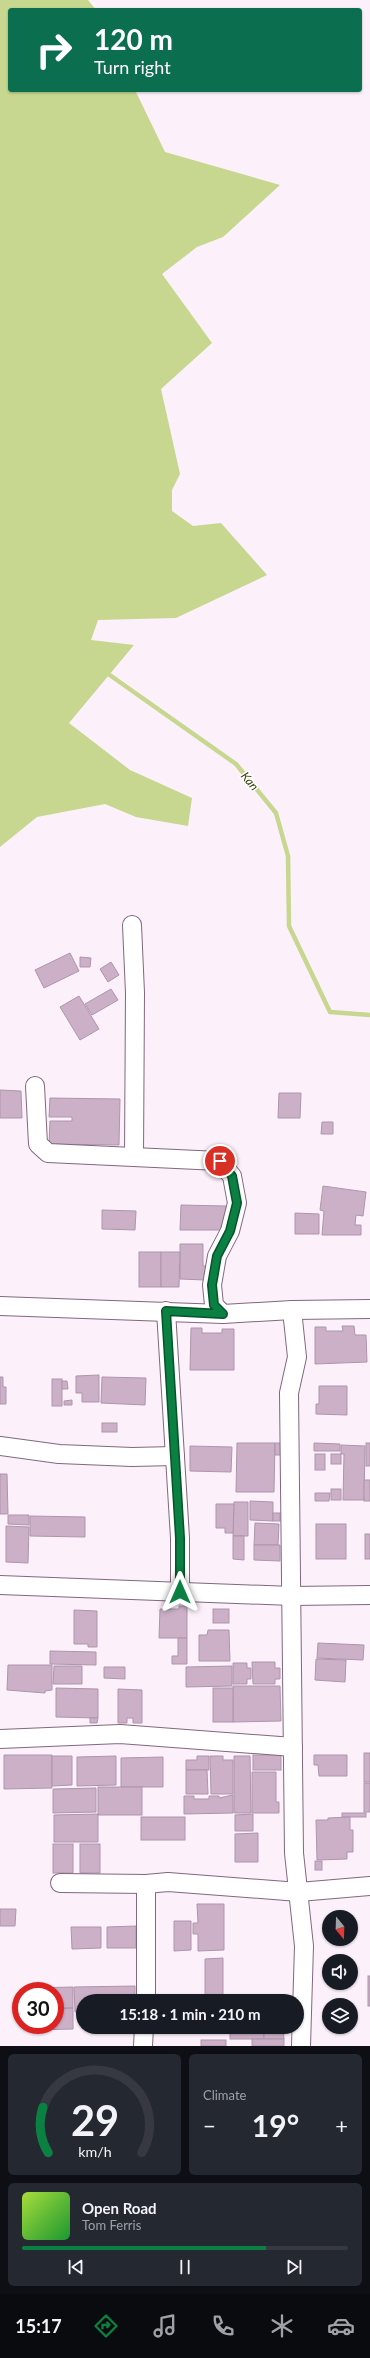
<!DOCTYPE html>
<meta charset="utf-8">
<style>
body{margin:0;font-family:Lato,sans-serif;background:#242831;color:#f1f3f6;height:100vh;display:flex;flex-direction:column;font-size:15px;white-space:nowrap}
*{box-sizing:border-box;margin:0}
p{font-size:13px;color:#9ea1a6}
.icon{flex:none;width:22px;height:22px;fill:none;stroke:currentColor;stroke-width:2;stroke-linecap:round;stroke-linejoin:round}
.map{position:relative;height:2046px;overflow:hidden}
.side{display:flex;flex-direction:column;gap:8px;padding:8px;background:#0d0f14;flex:1}
.side>*{flex:none}
.guide{position:absolute;left:8px;top:8px;width:354px;height:84px;border-radius:4px;box-shadow:0 1px 3px #0004;background:#0b6e4f;color:#fff;overflow:hidden}
.needle{width:26px;rotate:161deg}
.controls{position:absolute;left:322px;top:1910px;display:grid;gap:8px}
.controls a{display:grid;place-items:center;width:36px;height:36px;border-radius:50%;background:#171b24;box-shadow:0 1px 3px #0004;font-size:20px}
.speed{position:absolute;left:12px;top:1982px;display:flex;gap:8px;font-size:20px;font-weight:700;text-align:center}
.speed>*{display:grid;place-content:center;width:52px;height:52px;border-radius:50%;background:#171b24;box-shadow:0 1px 3px #0004;line-height:1}
.speed .limit{border:6px solid #d22;background:#fff;color:#111}
.pin{position:absolute;display:grid;place-items:center;width:34px;height:34px;color:#fff;margin:-17px;border:2px solid #fff;border-radius:50%;box-shadow:0 1px 4px #0007}
.me{position:absolute;width:44px;margin:-22px;rotate:0deg;stroke-linejoin:round;filter:drop-shadow(0 0 3px #0008)}
.turn{display:flex;align-items:center;gap:14px;height:84px;padding:0 20px;font-size:18px}
.turn .icon{width:52px;height:52px;stroke-width:2.5}
.turn b{display:block;font-size:28px;line-height:34px}
.big{font-size:30px;font-weight:700;line-height:1.1}
.side .widget{flex:1;display:flex;flex-direction:column;justify-content:center;gap:6px;min-width:0;padding:0 14px;border-radius:6px;background:#242831}
.side .dial{align-items:center;gap:0}
.dial svg{height:104px;overflow:visible;fill:none;stroke:#363941;stroke-width:7;stroke-linecap:round;text-anchor:middle}
.dial text{fill:#f1f3f6;stroke:none}
.song{display:flex;align-items:center;gap:12px}
.cover{width:48px;height:48px;border-radius:6px;background:linear-gradient(135deg,hsl(80 70% 55%),hsl(130 70% 35%))}
.played{height:4px;border-radius:2px;background:linear-gradient(90deg,#0b8043 75%,#363941 75%)}
.keys{display:flex;justify-content:space-around;direction:ltr}
.heat{display:flex;justify-content:space-between;align-items:center;font-size:22px;direction:ltr}
.side .tiles{flex:1;display:grid;gap:8px;grid-template-columns:1fr 1fr}
.widget:last-child{grid-column:span 2}
.trip{position:absolute;left:76px;top:1994px;width:228px;height:40px;border-radius:20px;background:#171b24;box-shadow:0 1px 3px #0004;font-weight:700;line-height:40px;text-align:center}
.tab-bar{display:flex;height:64px;justify-content:space-around;align-items:center;background:#090b0e;color:#9ea1a6}
.tab-bar .icon{width:28px;height:28px}
.tab-bar .active{color:#0b8043}
.tab-bar b{font-size:18px;color:#f1f3f6}
.map>svg:first-child{display:block}
.water{fill:#c7d790}
.lines{fill:none;stroke-linecap:round;stroke-linejoin:round}
.stream{stroke:#c7d790;stroke-width:4.5}
.building{fill:#cbb0c8;stroke:#ae95ac}
.street-casing{stroke:#80687e;stroke-width:20}
.street{stroke:#fff;stroke-width:18}
.route-casing{stroke:#07532c;stroke-width:10}
.route{stroke:#0b8043;stroke-width:7}
.labels{text-anchor:middle;dominant-baseline:central;stroke-width:3;stroke-linejoin:round;paint-order:stroke}
.water-label{font-size:12px;font-style:italic;fill:#37400a;stroke:#fff}
</style>
<div class="map">
<svg width="370" height="2046" viewBox="0 0 370 2046">
<rect width="100%" height="100%" fill="#fcf0fa"/>
<path class="water" d="M0 0H88L96 10H10V90H135L165 152 280 185 223 237 197 247 162 274 212 343 161 389 180 474 172 490V511L193 526 221 523 267 575 176 618 98 620 91 640 134 645 69 723 130 770 192 798 188 826 136 817 105 804 37 817 0 847Z"/>
<g class="lines">
<path class="stream" d="M104 671 236 764 276 813 288 856 289 926 330 1012 370 1015"/>
</g>
<g class="building">
<path d="M70 953 79 971 44 988 35 970Z"/>
<path d="M80 957 91 958 90 967H80Z"/>
<path d="M111 962 119 975 108 982 100 969Z"/>
<path d="M111 989 118 1000 92 1015 85 1004Z"/>
<path d="M79 996 99 1029 80 1040 60 1007Z"/>
<path d="M0 1090 21 1091 22 1118H0Z"/>
<path d="M279 1093H301L300 1118H278Z"/>
<path d="M50 1098 120 1099 119 1145 49 1144 50 1121H72V1117H49Z"/>
<path d="M322 1122H333V1134H321Z"/>
<path d="M323 1186 366 1192 363 1216 356 1215 355 1225H361V1235H322L324 1211 320 1210Z"/>
<path d="M181 1205 226 1206V1230H180Z"/>
<path d="M102 1210 136 1211 135 1230 102 1229Z"/>
<path d="M295 1213 319 1214V1234H295Z"/>
<path d="M180 1244H203V1266H206L205 1280 180 1279Z"/>
<rect x="139" y="1252" width="22" height="35"/>
<path d="M161 1252H180L179 1287H161Z"/>
<path d="M342 1326H354L355 1335H366L367 1362 315 1364V1327H326V1331H343Z"/>
<path d="M191 1328H202V1333H222V1329H234V1370H190Z"/>
<path d="M99 1375V1402H82V1393H76V1376Z"/>
<path d="M0 1377H3V1387H6V1404H0Z"/>
<path d="M102 1377 146 1378 145 1405 101 1403Z"/>
<rect x="52" y="1379" width="10" height="27"/>
<path d="M62 1381H67L68 1389H62Z"/>
<path d="M319 1386H347V1415L316 1414V1404H319Z"/>
<path d="M72 1400V1405H64V1401Z"/>
<rect x="102" y="1423" width="15" height="9"/>
<path d="M237 1443H275L274 1492H236Z"/>
<rect x="275" y="1443" width="6" height="12"/>
<path d="M314 1443 340 1444V1451H314Z"/>
<rect x="366" y="1443" width="4" height="23"/>
<path d="M341 1445 365 1446 364 1500H343L344 1454H341Z"/>
<path d="M190 1446 232 1447 231 1472 190 1471Z"/>
<rect x="315" y="1454" width="10" height="16"/>
<rect x="331" y="1454" width="10" height="10"/>
<path d="M0 1474H7L8 1514H0Z"/>
<rect x="364" y="1480" width="6" height="21"/>
<rect x="331" y="1489" width="10" height="11"/>
<path d="M315 1493H330L329 1501H315Z"/>
<path d="M250 1501 273 1502V1521L250 1520Z"/>
<path d="M234 1502H248V1536H233Z"/>
<path d="M216 1504H234L233 1533H225V1528H216Z"/>
<rect x="273" y="1513" width="7" height="8"/>
<path d="M8 1515H29V1525L8 1524Z"/>
<path d="M30 1516 85 1517V1537L30 1536Z"/>
<path d="M255 1523 279 1524 278 1545H254Z"/>
<rect x="316" y="1524" width="30" height="35"/>
<path d="M6 1526 29 1527 28 1563 6 1562Z"/>
<rect x="365" y="1534" width="5" height="25"/>
<path d="M233 1536H244V1560L233 1559Z"/>
<path d="M254 1545H280V1561L254 1560Z"/>
<path d="M179 1606H187V1638H159L160 1609H179Z"/>
<rect x="213" y="1609" width="16" height="14"/>
<path d="M74 1610 97 1611V1647H88V1644H74Z"/>
<path d="M208 1630H229L230 1661H199V1635H207Z"/>
<path d="M178 1638H187V1664H172V1656H178Z"/>
<path d="M318 1643 364 1645 363 1660 317 1658Z"/>
<path d="M50 1651 96 1652V1665L50 1664Z"/>
<path d="M316 1659 346 1660 345 1682 315 1680Z"/>
<path d="M252 1662H275V1668H280V1679H275V1684H253Z"/>
<path d="M233 1663H247V1668H251V1679H247V1684H233Z"/>
<path d="M8 1665H52V1690L45 1691V1693L7 1690Z"/>
<path d="M54 1666H82V1684H53Z"/>
<path d="M232 1666V1686L186 1687V1667Z"/>
<path d="M104 1667H125V1679L104 1678Z"/>
<path d="M233 1686H280L281 1721 233 1722Z"/>
<path d="M56 1688 98 1689V1718L56 1717Z"/>
<rect x="213" y="1688" width="20" height="34"/>
<path d="M118 1689 142 1690V1723H133V1718H127V1723H118Z"/>
<path d="M90 1718H98L97 1723H90Z"/>
<rect x="364" y="1753" width="6" height="29"/>
<path d="M4 1755H52V1788L4 1789Z"/>
<rect x="253" y="1755" width="28" height="15"/>
<path d="M314 1755H347V1776H319L318 1765H314Z"/>
<path d="M52 1756H72V1785L52 1786Z"/>
<path d="M116 1756V1785L77 1786V1757Z"/>
<path d="M197 1756H209V1770H186V1760H197Z"/>
<path d="M210 1756H223V1760H233V1794H211Z"/>
<path d="M234 1756H250L251 1813H234Z"/>
<path d="M163 1757V1787H121V1758Z"/>
<path d="M186 1770H207L208 1794H186Z"/>
<path d="M252 1772H276V1802H279V1813H252Z"/>
<rect x="364" y="1783" width="6" height="29"/>
<rect x="98" y="1787" width="44" height="28"/>
<path d="M96 1788V1812L53 1813V1789Z"/>
<path d="M233 1795V1813L184 1814V1796H194V1799H209V1796H219V1798Z"/>
<rect x="342" y="1813" width="24" height="4"/>
<path d="M98 1814V1842H54V1815Z"/>
<path d="M253 1814V1831H235V1815Z"/>
<rect x="141" y="1817" width="44" height="23"/>
<path d="M350 1817V1830H353V1852H347V1859L317 1860 316 1820H328V1818Z"/>
<path d="M258 1833V1862H235V1834Z"/>
<rect x="53" y="1844" width="20" height="29"/>
<rect x="80" y="1844" width="20" height="29"/>
<rect x="315" y="1861" width="7" height="9"/>
<path d="M197 1904H224V1950L198 1951V1934H193V1923H198Z"/>
<path d="M0 1909H16L15 1926H0Z"/>
<path d="M174 1921H191V1950L174 1951Z"/>
<path d="M136 1926V1948H107V1927Z"/>
<path d="M71 1927H101V1948L72 1949Z"/>
<path d="M223 1958V1996H205V1959Z"/>
<rect x="368" y="1976" width="2" height="30"/>
<path d="M135 1986V2001H83V2012H75L74 1987Z"/>
<path d="M73 1987V2008H55V1991H32V1988Z"/>
<path d="M278 1996V2001H224V1997Z"/>
<rect x="173" y="1997" width="35" height="4"/>
<path d="M73 2008V2029L32 2030V2025H55V2009Z"/>
<rect x="230" y="2027" width="34" height="12"/>
<path d="M264 2027H283L284 2039H264Z"/>
<rect x="252" y="2039" width="32" height="7"/>
<rect x="201" y="2040" width="25" height="6"/>
</g>
<g class="lines">
<g class="street-casing">
<g id="street">
<path d="M132 925 135 993 134 1157"/>
<path d="M35 1086 38 1144 48 1153 219 1161 232 1176 237 1203 230 1231 217 1256 212 1285 214 1305 223 1314"/>
<path d="M0 1306 223 1314 292 1310 370 1309"/>
<path d="M292 1310 297 1357 289 1393 294 1853 304 1946 301 2046"/>
<path d="M166 1311 180 1538V1591"/>
<path d="M0 1446 59 1454 132 1457 175 1456"/>
<path d="M0 1585 292 1596 370 1595"/>
<path d="M0 1739 120 1734 293 1747"/>
<path d="M60 1883 146 1884 168 1882 299 1892 370 1886"/>
<path d="M146 2001V1884"/>
<path d="M143 2046 144 2027"/>
</g>
</g>
<use href="#street" class="street"/>
</g>
<g class="lines">
<g class="route-casing">
<path id="route" d="M180 1592V1538L166 1311 223 1314 214 1305 212 1285 217 1256 230 1231 237 1203 232 1176 220 1161"/>
</g>
<use href="#route" class="route"/>
</g>
<g class="labels">
<g class="water-label">
<text transform="translate(250 781) rotate(51)">Kan</text>
</g>
</g>
</svg>
<div class="controls">
<a><svg class="needle" viewBox="-14 -14 28 28"><path d="M0-13l5 13h-10z" fill="#e53935"/><path d="M0 13l5-13h-10z" fill="#9ea1a6"/></svg></a>
<a><svg class="icon" aria-label="sound" viewBox="0 0 24 24"><path d="M4 9h4l5-4v14l-5-4H4zM17 9q2 3 0 6"/></svg></a>
<a><svg class="icon" aria-label="layers" viewBox="0 0 24 24"><path d="M12 4l9 5-9 5-9-5zM3 14l9 5 9-5"/></svg></a>
</div>
<div class="speed"><div class="limit">30</div></div>
<div class="pin" style="left:220px;top:1161px;background:#d93025"><svg class="icon" aria-label="arrive" viewBox="0 0 24 24"><path d="M6 21V4h12l-3 4 3 4H6"/></svg></div>
<svg class="me" style="left:180px;top:1592px" viewBox="-20 -20 40 40"><path d="M0-17L14 15 0 8-14 15z" fill="#0b8043" stroke="#fff" stroke-width="4"/></svg>
<div class="trip">15:18 · 1 min · 210 m</div>
<div class="guide">
<div class="turn"><svg class="icon" aria-label="right" viewBox="0 0 24 24"><path d="M7 20v-9h11M14 6l5 5-5 5"/></svg><div><b>120 m</b>Turn right</div></div>
</div>
</div>
<section class="side">
<div class="tiles">
<div class="widget dial"><svg viewBox="0 0 100 80">
<path d="M14 69A42 42 0 1 1 86 69"/>
<path d="M14 69A42 42 0 0 1 10 34" stroke="#0b8043"/>
<text x="50" y="56" font-size="32" font-weight="700">29</text>
<text x="50" y="72" font-size="11">km/h</text>
</svg></div>
<div class="widget"><p>Climate</p>
<div class="heat"><a>−</a><b class="big">19°</b><a>+</a></div>
</div>
<div class="widget">
<div class="song"><i class="cover"></i><div><b>Open Road</b><p>Tom Ferris</p></div></div>
<div class="played"></div>
<div class="keys"><svg class="icon" aria-label="previous" viewBox="0 0 24 24"><path d="M18 5L8 12l10 7zM5 5v14"/></svg><svg class="icon" aria-label="pause" viewBox="0 0 24 24"><path d="M8 5v14M16 5v14"/></svg><svg class="icon" aria-label="next" viewBox="0 0 24 24"><path d="M6 5l10 7-10 7zM19 5v14"/></svg></div>
</div>
</div>
</section>
<nav class="tab-bar">
<b>15:17</b>
<svg class="icon active" aria-label="directions" viewBox="0 0 24 24"><path d="M12 3l9 9-9 9-9-9zM9 14v-3h6M13 9l2 2-2 2"/></svg>
<svg class="icon" aria-label="music" viewBox="0 0 24 24"><path d="M9 18V5l10-2v13"/><circle cx="6" cy="18" r="3"/><circle cx="16" cy="16" r="3"/></svg>
<svg class="icon" aria-label="phone" viewBox="0 0 24 24"><path d="M5 4h4l2 5-3 2q2 4 5 5l2-3 5 2v4C11 20 4 13 5 4z"/></svg>
<svg class="icon" aria-label="climate" viewBox="0 0 24 24"><path d="M12 3v18M4 7l16 10M4 17L20 7"/></svg>
<svg class="icon" aria-label="car" viewBox="0 0 24 24"><path d="M5 17H2v-5l4-1 3-4h7l3 4 3 1v5h-3M9 17h6M6 11h13"/><circle cx="7" cy="17" r="2"/><circle cx="17" cy="17" r="2"/></svg>
</nav>
